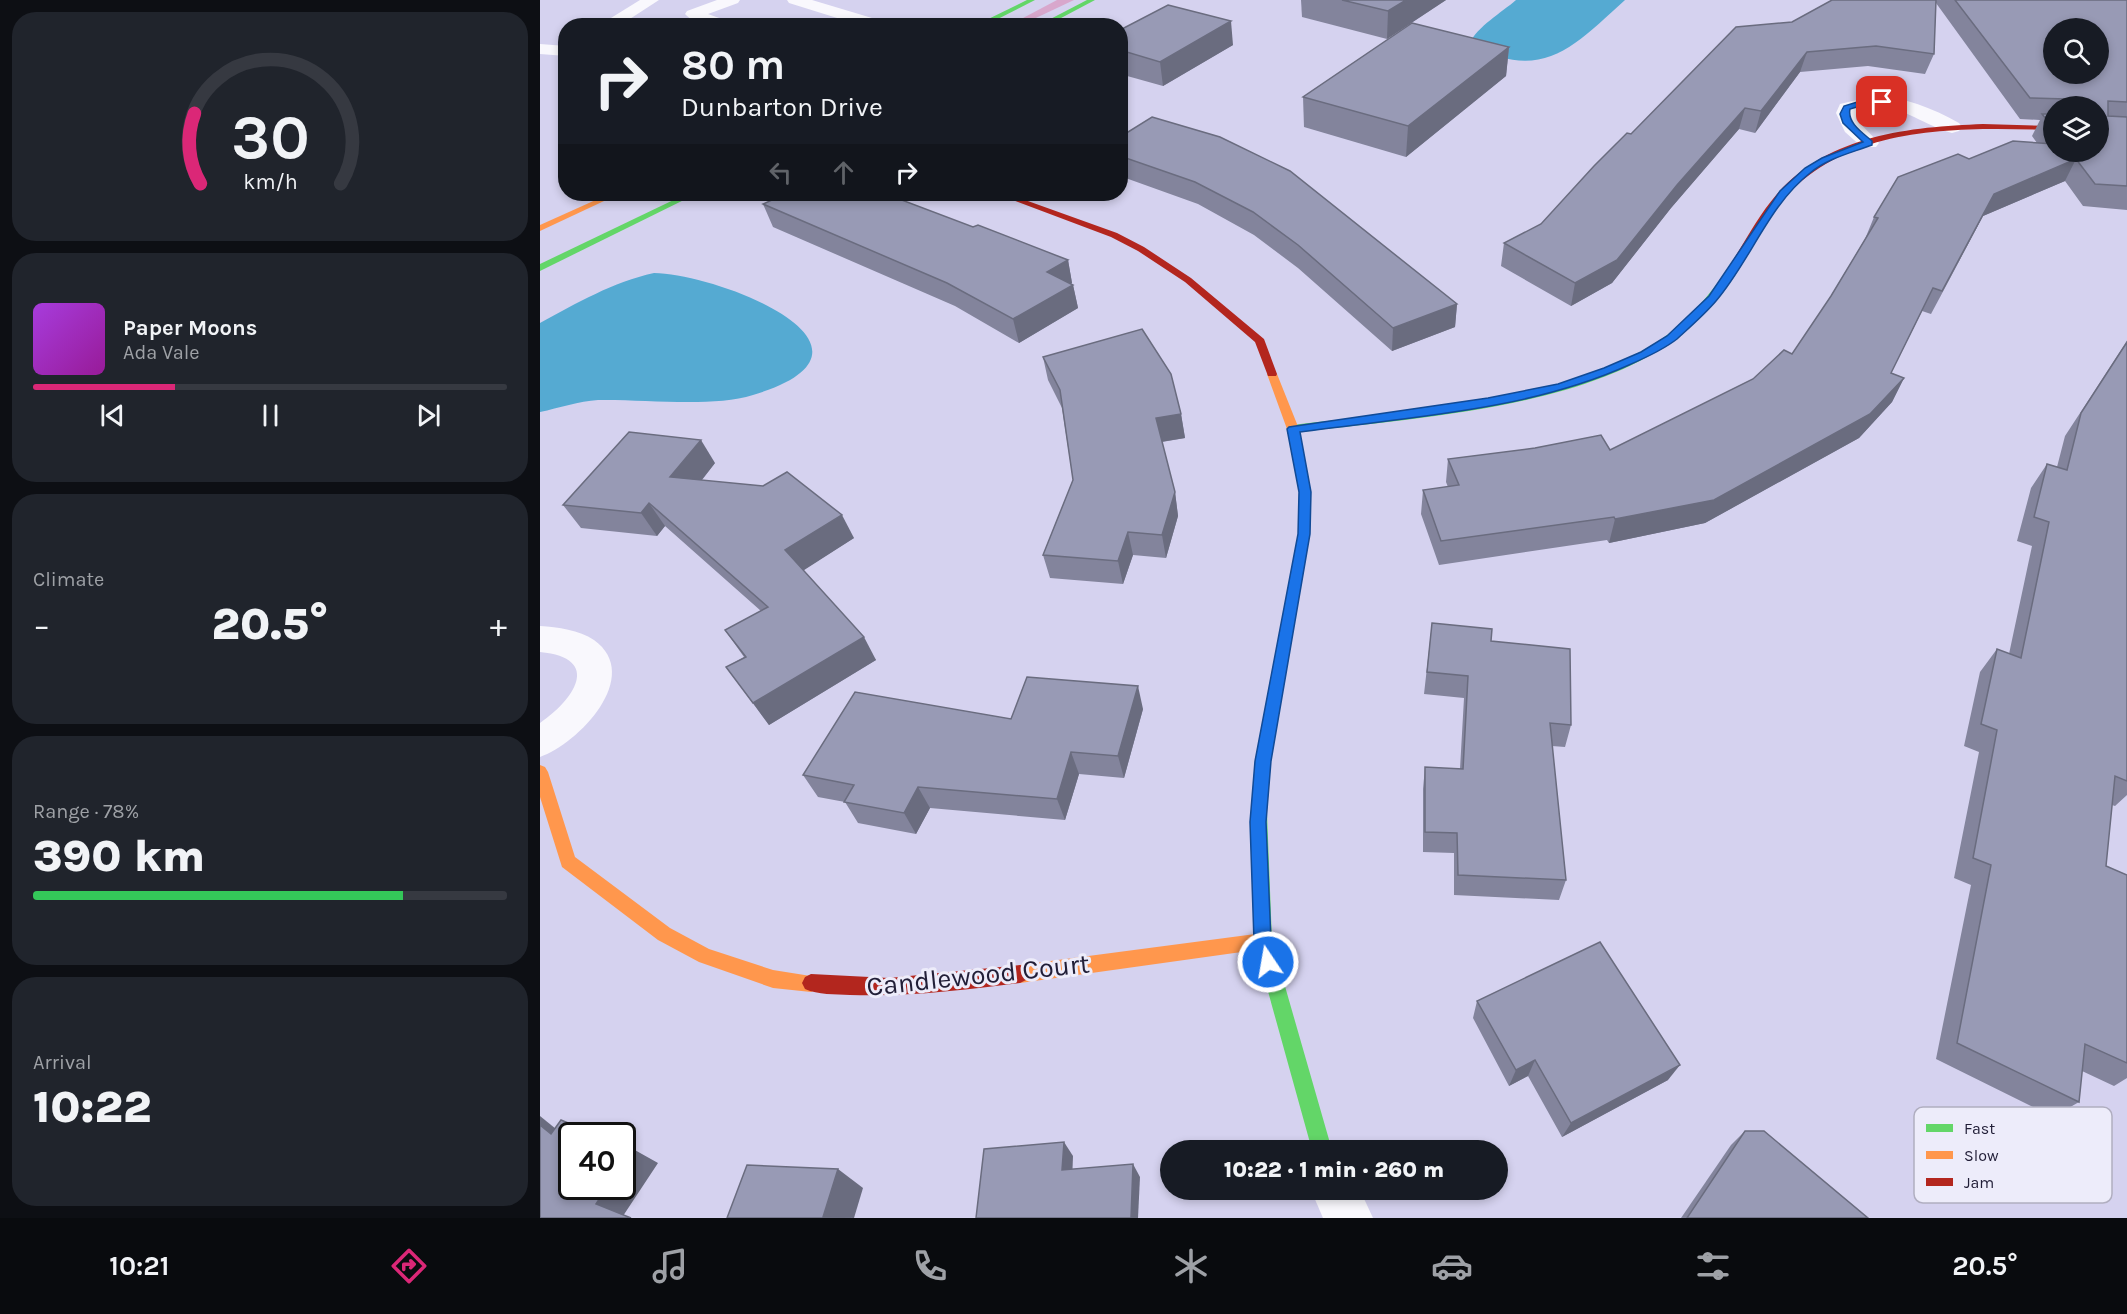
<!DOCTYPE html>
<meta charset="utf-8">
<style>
body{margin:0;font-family:Karla,sans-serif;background:#20242c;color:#f1f3f6;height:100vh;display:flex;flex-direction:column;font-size:22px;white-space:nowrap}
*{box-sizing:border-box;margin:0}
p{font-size:20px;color:#9ea1a6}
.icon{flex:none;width:33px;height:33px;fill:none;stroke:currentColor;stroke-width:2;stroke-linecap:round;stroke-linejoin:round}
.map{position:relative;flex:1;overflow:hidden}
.panel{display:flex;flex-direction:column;gap:12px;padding:12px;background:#0d0f14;width:540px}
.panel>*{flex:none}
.top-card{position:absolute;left:18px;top:18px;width:570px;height:183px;border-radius:24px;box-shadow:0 3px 9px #0003;background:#171b24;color:#f1f3f6;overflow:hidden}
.buttons{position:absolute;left:1503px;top:18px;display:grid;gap:12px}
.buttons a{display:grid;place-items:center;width:66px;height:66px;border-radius:50%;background:#171b24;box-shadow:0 3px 9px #0003;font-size:30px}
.speed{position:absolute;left:18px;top:1122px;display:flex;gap:12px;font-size:30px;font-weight:700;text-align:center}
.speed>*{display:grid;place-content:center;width:78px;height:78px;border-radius:50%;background:#171b24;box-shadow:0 3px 9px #0003;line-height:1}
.speed .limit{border:3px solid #111;border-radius:9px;background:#fff;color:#111}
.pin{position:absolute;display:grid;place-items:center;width:51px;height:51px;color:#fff;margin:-26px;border-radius:12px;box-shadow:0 3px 9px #0006}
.me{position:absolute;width:66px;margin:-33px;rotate:348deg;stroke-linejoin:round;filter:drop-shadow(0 0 4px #0008)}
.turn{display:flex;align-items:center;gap:21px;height:126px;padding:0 24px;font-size:27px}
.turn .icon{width:78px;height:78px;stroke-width:2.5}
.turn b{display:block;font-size:42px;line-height:51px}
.lanes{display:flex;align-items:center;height:57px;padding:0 24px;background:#0003;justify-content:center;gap:30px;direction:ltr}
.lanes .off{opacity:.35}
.big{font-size:45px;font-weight:800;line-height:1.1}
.panel .card{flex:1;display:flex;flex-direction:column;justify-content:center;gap:9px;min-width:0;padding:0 21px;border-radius:24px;background:#20242c}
.panel .dial{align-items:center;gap:0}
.dial svg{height:156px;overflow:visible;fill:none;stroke:#363941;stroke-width:7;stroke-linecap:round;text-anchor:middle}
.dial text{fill:#f1f3f6;stroke:none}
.song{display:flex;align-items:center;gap:18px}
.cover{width:72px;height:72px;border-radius:9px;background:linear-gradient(135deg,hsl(280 70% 55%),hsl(300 70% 35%))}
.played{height:6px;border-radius:3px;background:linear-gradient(90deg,#db2777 30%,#363941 30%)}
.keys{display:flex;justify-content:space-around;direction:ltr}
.heat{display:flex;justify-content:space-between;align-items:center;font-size:33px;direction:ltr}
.charge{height:9px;border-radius:4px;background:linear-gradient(90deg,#34c759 78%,#363941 0)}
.trip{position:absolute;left:620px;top:1140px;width:348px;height:60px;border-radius:30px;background:#171b24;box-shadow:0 3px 9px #0003;font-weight:800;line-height:60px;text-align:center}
.tab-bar{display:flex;height:96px;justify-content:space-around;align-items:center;background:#090b0e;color:#9ea1a6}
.tab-bar .icon{width:42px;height:42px}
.tab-bar .active{color:#db2777}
.tab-bar b{font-size:27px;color:#f1f3f6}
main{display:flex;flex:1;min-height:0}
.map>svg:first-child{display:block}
.green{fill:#d8a7cc}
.water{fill:#55aad2}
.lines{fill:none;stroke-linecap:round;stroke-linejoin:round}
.lane{fill:#f9f8fd;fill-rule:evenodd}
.street{fill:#f9f8fd;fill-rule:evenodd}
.fast{fill:#63d668;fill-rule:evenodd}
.slow{fill:#ff974d;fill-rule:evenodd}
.jam{fill:#b3261e;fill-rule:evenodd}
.wall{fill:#83849c;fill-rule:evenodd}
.shaded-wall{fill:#6a6c7f}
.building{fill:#989ab5;stroke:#6a6c7f;stroke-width:1.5;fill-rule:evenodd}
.route{fill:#1a73e8;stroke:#114b97;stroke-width:1.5}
.labels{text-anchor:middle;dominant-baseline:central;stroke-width:6;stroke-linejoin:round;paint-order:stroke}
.near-street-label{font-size:27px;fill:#211e37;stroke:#edecfa}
.key{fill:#edecfa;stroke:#b0aec0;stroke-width:1.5}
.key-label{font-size:16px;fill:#211e37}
</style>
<main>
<section class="panel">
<div class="card dial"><svg viewBox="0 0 100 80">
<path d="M14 69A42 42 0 1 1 86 69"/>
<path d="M14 69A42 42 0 0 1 11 33" stroke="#db2777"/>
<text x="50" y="56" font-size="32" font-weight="700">30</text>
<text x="50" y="72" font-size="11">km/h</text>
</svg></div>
<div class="card">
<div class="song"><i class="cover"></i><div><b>Paper Moons</b><p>Ada Vale</p></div></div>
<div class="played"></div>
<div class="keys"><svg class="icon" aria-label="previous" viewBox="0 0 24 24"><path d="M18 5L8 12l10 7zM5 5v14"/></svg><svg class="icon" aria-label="pause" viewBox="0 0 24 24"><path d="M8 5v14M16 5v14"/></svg><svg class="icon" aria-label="next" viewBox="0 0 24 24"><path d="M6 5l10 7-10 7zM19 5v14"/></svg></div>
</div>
<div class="card"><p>Climate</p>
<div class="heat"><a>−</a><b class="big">20.5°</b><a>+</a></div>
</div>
<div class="card"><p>Range · 78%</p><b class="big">390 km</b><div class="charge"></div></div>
<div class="card"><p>Arrival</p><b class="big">10:22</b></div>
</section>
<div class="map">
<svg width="1587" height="1218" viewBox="0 0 1587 1218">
<rect width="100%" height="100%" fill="#d5d2ef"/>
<path class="green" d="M517 0H534L481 25H470Z"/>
<g class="water">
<path d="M976 0H1085C1032 48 1002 83 929 44 938 26 961 13 976 0Z"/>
<path d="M114 273C180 274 367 348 213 395 171 408 104 399 58 400 39 401 19 408 0 412V323C37 303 73 282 114 273Z"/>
</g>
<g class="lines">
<g class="lane">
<path d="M100 0H119L79 26H58Z"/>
<path d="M177 0H200L198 3 168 14 193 23 195 26C179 26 157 27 145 14L147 11Z"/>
<path d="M247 0H272L332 18 334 21 329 26H306L310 22 249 3Z"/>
</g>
<g class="street">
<path d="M0 44 26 46V56L0 54Z"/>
<path d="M1334 96C1365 97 1392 108 1419 123L1422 127 1419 131 1412 133C1378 124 1355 97 1316 111V119L1339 143 1336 147H1322L1305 132 1296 113 1300 104Z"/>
<path d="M0 626C18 627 39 630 54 640 104 676 38 744 0 757V723C34 700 63 658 0 652Z"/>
<path d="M771 1190H820L833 1218H783Z"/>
</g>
<g class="fast">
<path d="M487 0H495L444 26H434Z"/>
<path d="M547 0H555L506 26H497Z"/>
<path d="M146 194H156L0 271V264Z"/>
<path d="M1189 271 1194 274C1176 299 1157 323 1132 341 1038 410 867 418 753 433L747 429 753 425C871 410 1022 406 1123 338 1148 321 1168 296 1186 272Z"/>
<path d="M719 806 725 808 727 813 732 941 792 1150H772L714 941 711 813 713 808Z"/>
</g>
<g class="slow">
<path d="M69 194H79L0 231V225Z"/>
<path d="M732 371 737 374 759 429 771 492 770 534 731 761 727 813 725 818 719 820 713 818 711 813 715 761 758 534 759 492 747 429 727 374Z"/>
<path d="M0 765 5 767 8 772 35 857 130 928 169 949 233 970 277 977 280 983 277 989 271 992 233 988 159 962 118 940 22 867 0 797Z"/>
<path d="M723 933 729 935 732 941 729 947 723 949 480 983 474 980 471 974 474 968 480 965Z"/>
</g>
<g class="jam">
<path d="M1443 124 1514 126V130C1421 128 1315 123 1246 196 1224 218 1210 250 1192 276L1184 274C1202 248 1216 218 1237 194 1289 135 1369 127 1443 124Z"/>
<path d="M457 194H468L577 233 604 247 651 278 724 339 737 374 736 376H728L715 342 645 282 598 251 571 237Z"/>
<path d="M480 965 486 968 489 974 486 980 480 983C424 990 367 997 310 995 295 994 278 995 265 989L262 983 265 977 271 974 349 978Z"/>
</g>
</g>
<g class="wall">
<path d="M761 0H906L847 39 762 17Z"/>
<path d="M1292 0H1587V210L1543 206 1525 181 1443 216 1391 314 1382 311 1351 373 1364 378 1352 402 1319 438 1165 523 1069 543 1067 540 899 565 881 514 883 490 908 487 906 482 908 459 1070 450 1213 379 1252 354 1291 296 1325 239 1334 217 1429 159 1497 143 1492 136 1500 120 1480 119 1396 3 1394 54 1385 74 1328 66 1260 72 1215 133 1199 129 1131 208 1072 283 1031 306 961 266 964 243 1001 224 1091 134 1252 22ZM1514 106H1558V152H1514Z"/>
<path d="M580 30 693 45 623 86 580 74Z"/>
<path d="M969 47 966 76 866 157 764 127 763 97Z"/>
<path d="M580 137 917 304 915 327 852 351 758 268 714 235 658 204 580 176Z"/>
<path d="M223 204 433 227 528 260 532 283 531 284 533 285 538 308 479 343 415 306 233 227Z"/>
<path d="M1587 341V795L1575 806 1572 805 1566 866 1587 875V1078L1574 1086 1542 1071 1539 1102 1513 1117 1396 1059 1431 885 1414 878 1439 752 1424 746 1440 672 1457 649 1469 654 1492 546 1477 541 1491 488 1507 464 1517 467 1525 436Z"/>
<path d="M503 357 641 414 645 438 622 442 635 492 638 516 626 558 593 555 583 584 510 578 503 555 533 480 522 408 508 380Z"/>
<path d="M175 463 162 480 314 538 263 570 336 660 229 725 186 667 204 657 185 630 221 611 125 526 117 536 41 528 23 505Z"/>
<path d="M892 623 951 641 1031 725 1025 747 1012 746 1026 880 1019 900 914 895V853L883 852V789L885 767 920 769 924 698 884 694Z"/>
<path d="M603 709 584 778 539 774 525 820 390 808 376 834 318 823 305 802 278 797 263 775 471 719Z"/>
<path d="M937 1001 1128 1080 1022 1137 988 1076 969 1086 933 1018Z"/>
<path d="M1205 1131 1328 1218H1141L1191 1145Z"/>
</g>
<g class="shaded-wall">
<path d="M866 0H906L847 39 848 11Z"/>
<path d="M691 21 693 45 623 86 620 62Z"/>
<path d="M969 47 966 76 866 157 868 126Z"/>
<path d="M1267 52 1260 72 1215 133 1221 111Z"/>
<path d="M580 84 584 109 580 111Z"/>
<path d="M1205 108 1199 129 1131 208 1072 283 1031 306 1035 283 1137 185Z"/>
<path d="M1536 159 1525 181 1443 216 1391 314 1454 194Z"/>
<path d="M528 260 532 283 512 295 507 272Z"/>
<path d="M533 285 538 308 479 343 473 319Z"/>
<path d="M917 304 915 327 852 351 853 328Z"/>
<path d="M1364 378 1352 402 1319 438 1165 523 1069 543 1075 519Z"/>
<path d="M641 414 645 438 620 442 616 418Z"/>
<path d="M161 440 175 463 145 501 130 477Z"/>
<path d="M635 492 638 516 626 558 622 535Z"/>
<path d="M109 503 125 526 117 536 101 513Z"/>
<path d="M302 515 314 538 258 574 245 550Z"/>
<path d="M588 532 593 555 583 584 578 561Z"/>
<path d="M324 637 336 660 229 725 213 703Z"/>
<path d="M598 686 603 709 584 778 578 756Z"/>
<path d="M531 752 539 774 525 820 517 799Z"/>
<path d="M378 787 390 808 376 834 364 813Z"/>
<path d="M995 1060 988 1076 969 1086 976 1070Z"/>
<path d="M1140 1065 1128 1080 1022 1137 1031 1123Z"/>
<path d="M0 1116 32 1142 11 1134 0 1125Z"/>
<path d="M524 1142 533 1156 532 1183 522 1170Z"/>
<path d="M93 1149 118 1163 83 1216 56 1204 68 1186H82V1165Z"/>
<path d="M593 1164 600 1177 598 1218H591Z"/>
<path d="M298 1169 323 1188 314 1218 283 1217Z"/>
</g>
<g class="building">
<path d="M802 0H866L848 11Z"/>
<path d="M1292 0H1396L1394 54 1336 46 1267 52 1221 111 1205 108 1137 185 1077 260 1035 283 964 243 1001 224 1054 166 1087 133 1091 134 1196 27 1252 22Z"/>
<path d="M1415 0H1587V102L1568 101V116L1587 117V186L1555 184 1536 159 1454 194 1402 291 1393 288 1351 373 1364 378 1330 414 1174 500 1075 519 1074 517 901 541 883 490 919 485 908 459 995 448 1061 435 1070 450 1213 379 1244 350 1252 354 1291 296 1338 218 1334 217 1358 177 1418 154 1429 159 1473 141 1514 144V152H1558V106H1527L1526 99 1490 98ZM1514 28H1558V74H1514Z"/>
<path d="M628 5 691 21 620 62 580 50V30Z"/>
<path d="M872 23 969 47 868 126 763 97Z"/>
<path d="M1502 114H1514V129Z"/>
<path d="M612 117 680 137 750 171 917 304 853 328 758 245 713 212 655 182 580 156V137Z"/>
<path d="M245 194H346L433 227 438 225 528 260 507 272 533 285 473 319 407 283 223 204Z"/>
<path d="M602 329 631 374 641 414 616 418 635 492 622 535 588 532 578 561 503 555 533 480 520 390 503 357Z"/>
<path d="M1587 342V781L1575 776 1566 866 1587 875V1063L1545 1044 1539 1102 1417 1043 1451 865 1433 858 1457 730 1441 724 1457 649 1481 658 1509 522 1494 517 1507 464 1527 470 1541 413Z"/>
<path d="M89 432 161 440 130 477 223 486 247 472 302 515 245 550 324 637 213 703 186 667 206 657 185 630 228 607 109 503 101 513 23 505Z"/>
<path d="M892 623 952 629 951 641 1030 649 1031 725 1010 723 1026 880 918 875 917 833 885 832V767L923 769 928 676 887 672Z"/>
<path d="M487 677 598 686 578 756 531 752 517 799 378 787 364 813 304 802 314 785 263 775 315 692 471 719Z"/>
<path d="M1060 942 1140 1065 1031 1123 995 1060 976 1070 937 1001Z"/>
<path d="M21 1120 59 1136H32V1186H68L56 1204 91 1218H0V1125L11 1134Z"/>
<path d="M1205 1131H1224L1328 1218H1147Z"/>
<path d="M524 1142 522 1170 593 1164 591 1218H436L444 1149Z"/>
<path d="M82 1145 93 1149 82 1165Z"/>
<path d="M207 1165 298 1169 283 1217 311 1218H187Z"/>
</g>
<path class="route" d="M1327 99 1346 102 1342 104H1327L1310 109C1307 123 1323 133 1332 141V145C1311 153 1288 158 1270 173 1228 206 1211 260 1176 301 1165 314 1150 327 1137 339 1123 350 1105 358 1089 365 987 411 869 417 760 432L771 492 770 534 731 761 726 822 731 941 737 962 735 968 728 971 722 968 714 941 710 822 715 761 758 534 759 492 747 429 749 427 948 398 1018 384 1064 368 1101 352 1127 336 1169 296 1240 191 1265 168 1282 158 1323 142 1303 123 1300 114 1304 106Z"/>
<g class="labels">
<g class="near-street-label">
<text transform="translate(438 975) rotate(-6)">Candlewood Court</text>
</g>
</g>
<rect x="1374" y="1107" width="198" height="96" rx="9" class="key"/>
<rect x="1386" y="1124" width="27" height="8" fill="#63d668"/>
<rect x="1386" y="1151" width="27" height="8" fill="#ff974d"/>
<rect x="1386" y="1178" width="27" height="8" fill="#b3261e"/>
<g class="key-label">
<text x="1424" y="1134">Fast</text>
<text x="1424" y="1161">Slow</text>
<text x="1424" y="1188">Jam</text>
</g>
</svg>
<div class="buttons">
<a><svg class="icon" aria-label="search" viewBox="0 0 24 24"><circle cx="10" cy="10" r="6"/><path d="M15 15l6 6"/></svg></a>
<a><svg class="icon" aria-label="layers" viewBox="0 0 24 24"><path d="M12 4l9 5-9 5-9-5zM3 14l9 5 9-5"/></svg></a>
</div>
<div class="speed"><div class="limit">40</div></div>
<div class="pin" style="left:1342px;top:102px;background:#d93025"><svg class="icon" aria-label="arrive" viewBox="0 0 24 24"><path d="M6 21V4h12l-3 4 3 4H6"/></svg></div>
<svg class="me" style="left:728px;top:962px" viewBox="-20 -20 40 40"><circle r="17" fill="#1a73e8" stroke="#fff" stroke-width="3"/><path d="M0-11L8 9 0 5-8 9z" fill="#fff"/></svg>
<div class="trip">10:22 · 1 min · 260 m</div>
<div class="top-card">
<div class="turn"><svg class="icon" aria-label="right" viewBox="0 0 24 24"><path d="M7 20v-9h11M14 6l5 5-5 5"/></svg><div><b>80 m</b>Dunbarton Drive</div></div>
<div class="lanes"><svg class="icon off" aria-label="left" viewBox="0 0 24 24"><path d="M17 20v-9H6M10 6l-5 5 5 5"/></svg><svg class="icon off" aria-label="ahead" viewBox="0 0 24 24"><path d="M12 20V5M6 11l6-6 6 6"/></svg><svg class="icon" aria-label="right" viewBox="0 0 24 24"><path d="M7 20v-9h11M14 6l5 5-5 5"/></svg></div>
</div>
</div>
</main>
<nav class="tab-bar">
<b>10:21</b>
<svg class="icon active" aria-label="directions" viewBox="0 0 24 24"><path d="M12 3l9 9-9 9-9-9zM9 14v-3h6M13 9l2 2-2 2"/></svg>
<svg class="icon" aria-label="music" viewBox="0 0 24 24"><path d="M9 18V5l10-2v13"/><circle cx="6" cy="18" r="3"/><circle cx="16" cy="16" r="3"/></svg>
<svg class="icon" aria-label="phone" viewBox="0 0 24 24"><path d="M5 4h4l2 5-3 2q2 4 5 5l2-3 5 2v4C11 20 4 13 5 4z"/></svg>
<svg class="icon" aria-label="climate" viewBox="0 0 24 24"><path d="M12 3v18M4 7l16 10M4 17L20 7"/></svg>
<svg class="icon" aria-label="car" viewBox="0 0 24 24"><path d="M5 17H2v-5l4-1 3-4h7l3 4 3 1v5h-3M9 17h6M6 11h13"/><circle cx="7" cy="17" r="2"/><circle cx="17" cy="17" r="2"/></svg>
<svg class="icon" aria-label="filters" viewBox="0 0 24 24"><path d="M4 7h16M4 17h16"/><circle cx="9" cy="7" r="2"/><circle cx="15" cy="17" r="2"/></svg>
<b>20.5°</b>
</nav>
